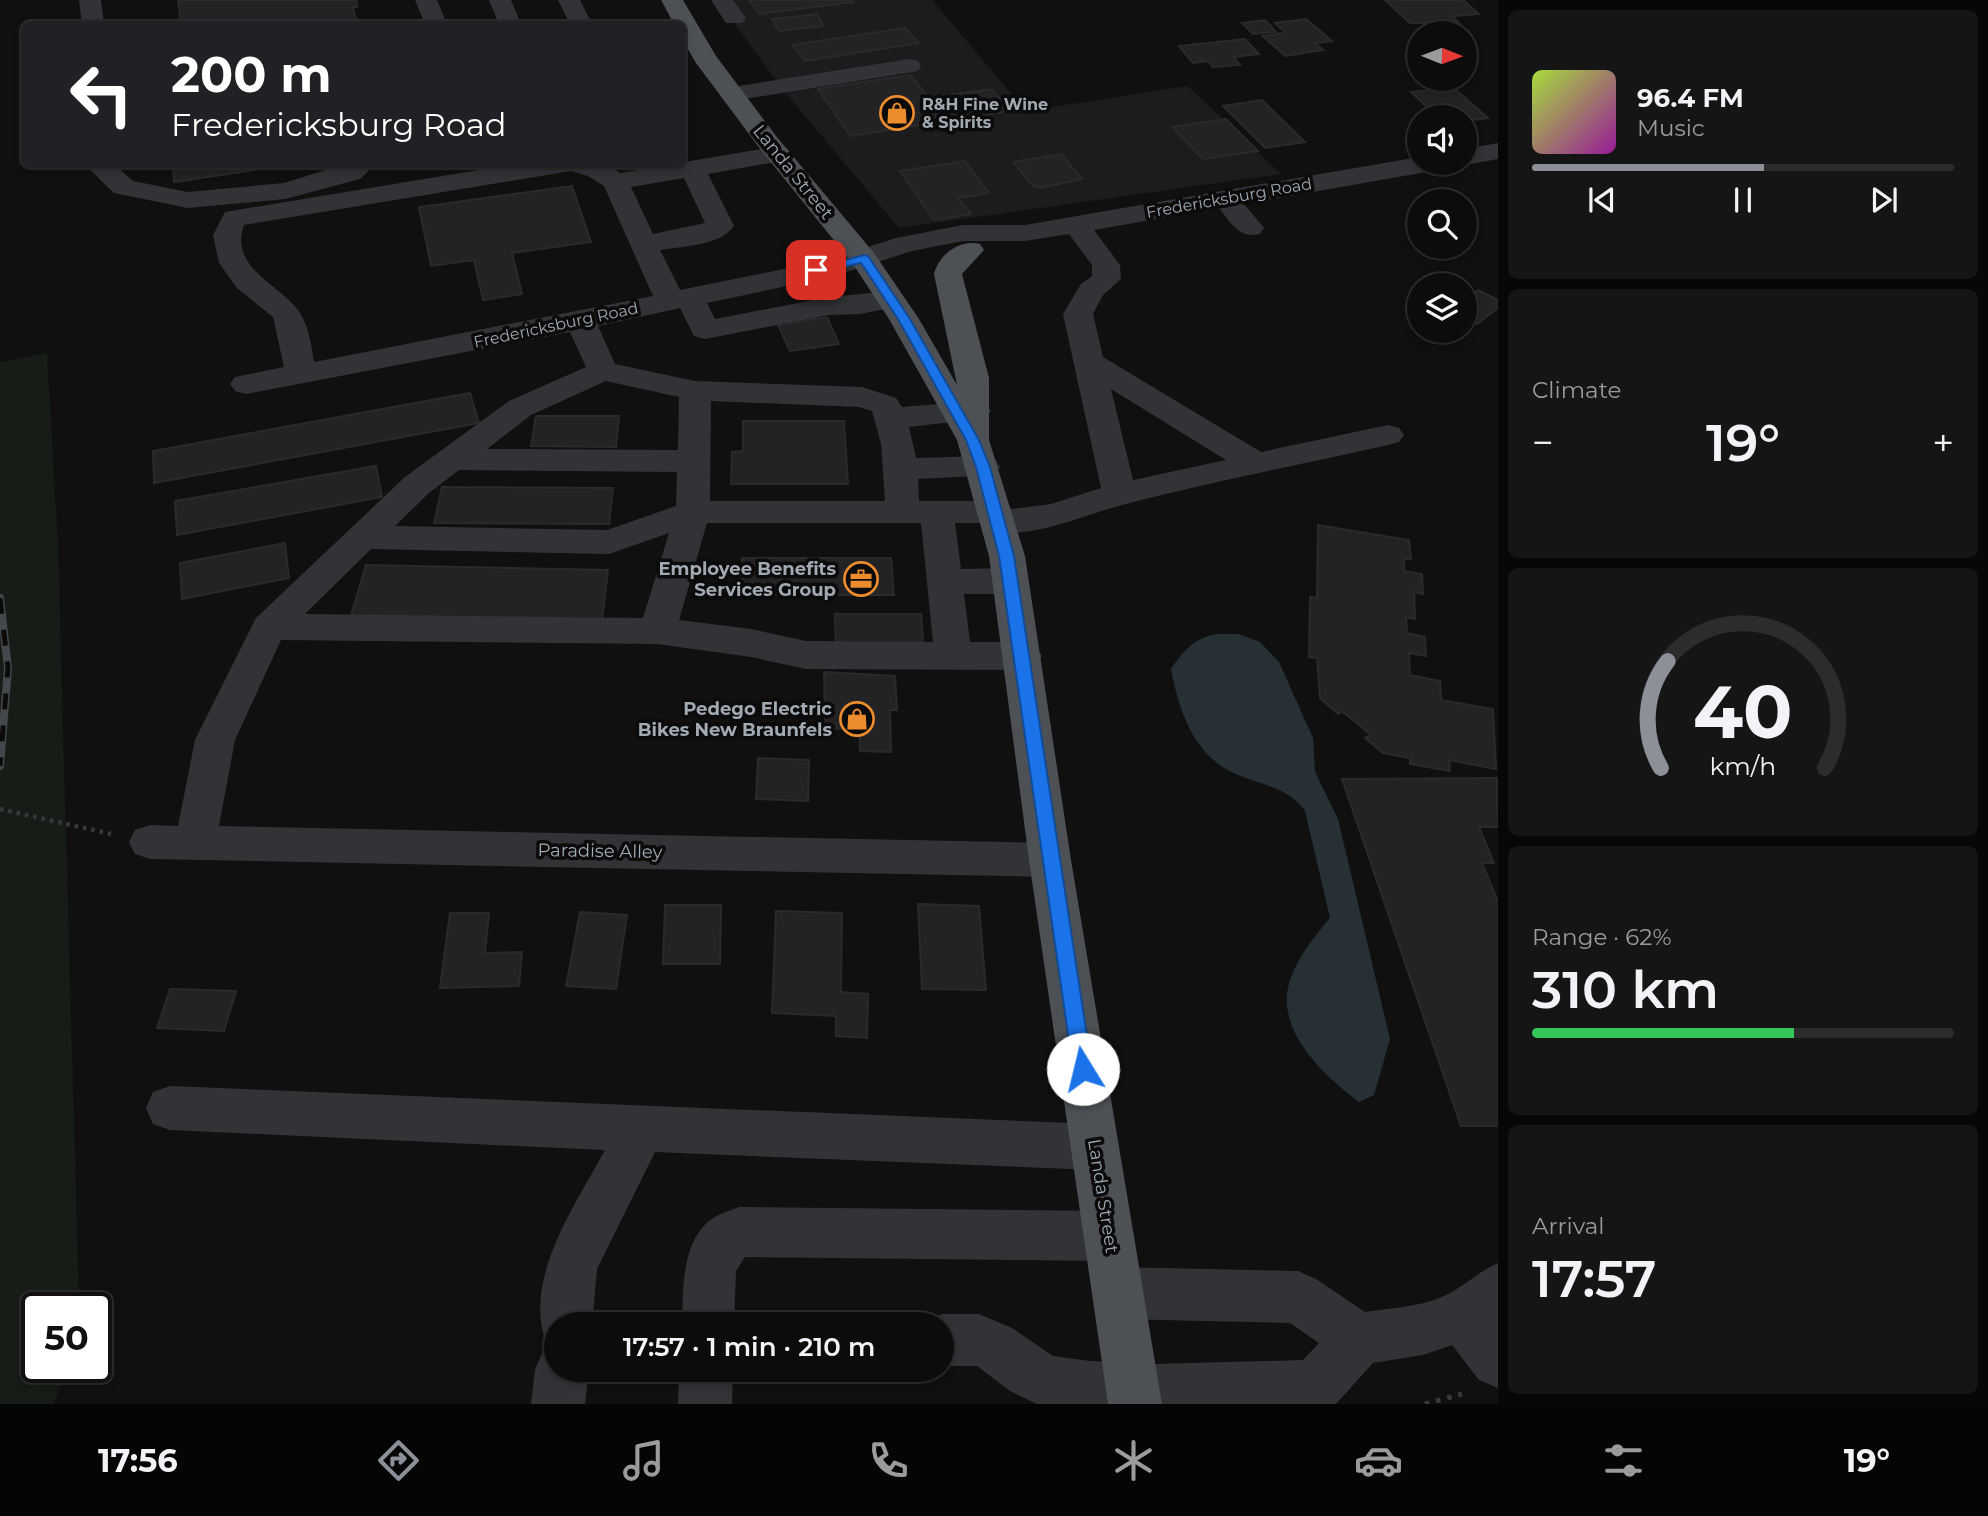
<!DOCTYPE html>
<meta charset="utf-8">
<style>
body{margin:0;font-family:Montserrat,sans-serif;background:#151516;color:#f1f3f6;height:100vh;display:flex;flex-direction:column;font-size:26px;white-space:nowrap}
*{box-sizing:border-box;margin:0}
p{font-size:23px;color:#9a9b9d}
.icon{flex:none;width:38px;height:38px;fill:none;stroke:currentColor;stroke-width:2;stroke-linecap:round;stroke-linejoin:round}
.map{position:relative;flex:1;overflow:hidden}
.panel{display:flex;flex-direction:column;gap:10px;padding:10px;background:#070707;width:490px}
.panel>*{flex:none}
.top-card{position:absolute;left:21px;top:21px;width:665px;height:147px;border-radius:10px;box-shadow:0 4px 10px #0003,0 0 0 2px #2c2c2e;background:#202124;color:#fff;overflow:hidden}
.needle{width:46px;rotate:91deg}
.fabs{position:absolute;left:1407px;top:21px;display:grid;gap:14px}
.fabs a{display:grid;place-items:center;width:70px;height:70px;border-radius:50%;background:#0c0c0d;box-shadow:0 4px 10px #0003,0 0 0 2px #2c2c2e;font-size:35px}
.speed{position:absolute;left:21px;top:1292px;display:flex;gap:14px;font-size:35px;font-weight:700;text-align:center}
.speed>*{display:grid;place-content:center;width:91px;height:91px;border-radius:50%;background:#0c0c0d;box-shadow:0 4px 10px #0003,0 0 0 2px #2c2c2e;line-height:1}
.speed .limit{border:4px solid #111;border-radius:10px;background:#fff;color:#111}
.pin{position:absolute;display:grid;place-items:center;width:60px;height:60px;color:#fff;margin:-30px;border-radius:14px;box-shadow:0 4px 10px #0006}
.me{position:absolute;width:77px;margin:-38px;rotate:351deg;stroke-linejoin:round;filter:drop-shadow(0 0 5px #0008)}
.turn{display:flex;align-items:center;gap:24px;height:147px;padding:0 35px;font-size:32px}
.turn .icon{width:91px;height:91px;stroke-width:2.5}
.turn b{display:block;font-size:49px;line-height:60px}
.big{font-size:52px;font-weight:600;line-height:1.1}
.panel .tile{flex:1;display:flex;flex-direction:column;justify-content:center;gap:10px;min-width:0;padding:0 24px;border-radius:10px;background:#151516}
.panel .dial{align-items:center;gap:0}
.dial svg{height:182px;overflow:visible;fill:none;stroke:#2c2c2e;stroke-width:7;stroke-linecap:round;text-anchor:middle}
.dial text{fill:#f1f3f6;stroke:none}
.song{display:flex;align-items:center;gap:21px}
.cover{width:84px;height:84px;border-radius:10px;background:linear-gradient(135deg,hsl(80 70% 55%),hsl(300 70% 35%))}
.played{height:7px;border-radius:4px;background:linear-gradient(90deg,#8c9099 55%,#2c2c2e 55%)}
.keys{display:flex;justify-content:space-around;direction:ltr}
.heat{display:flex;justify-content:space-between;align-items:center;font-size:38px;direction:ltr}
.charge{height:10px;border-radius:5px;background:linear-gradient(90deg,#34c759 62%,#2c2c2e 0)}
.trip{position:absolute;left:544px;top:1312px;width:410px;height:70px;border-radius:35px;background:#0c0c0d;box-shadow:0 4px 10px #0003,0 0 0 2px #2c2c2e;font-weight:600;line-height:70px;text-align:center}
.tab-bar{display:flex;height:112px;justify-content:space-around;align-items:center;background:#050505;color:#9a9b9d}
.tab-bar .icon{width:49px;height:49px}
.tab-bar .current{color:#8c9099}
.tab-bar b{font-size:32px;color:#f1f3f6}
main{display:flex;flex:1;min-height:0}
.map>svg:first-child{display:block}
.built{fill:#1c1c1e}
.green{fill:#161c16}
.water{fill:#273034}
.building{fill:#232325;stroke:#2a2a2d;stroke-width:2}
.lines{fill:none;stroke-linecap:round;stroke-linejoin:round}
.path-far1{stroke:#373a3d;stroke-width:4.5;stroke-dasharray:3.5 5;stroke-linecap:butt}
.path{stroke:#373a3d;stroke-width:5;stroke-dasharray:4.5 7;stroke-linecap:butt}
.minor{fill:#313336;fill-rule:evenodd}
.major{fill:#4d5055;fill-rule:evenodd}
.rail-casing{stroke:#44474b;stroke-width:8}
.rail{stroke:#0b0b0c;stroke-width:5;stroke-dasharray:16;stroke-linecap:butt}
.route{fill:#1a73e8;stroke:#114b97;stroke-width:2}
.labels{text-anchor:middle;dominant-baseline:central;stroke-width:7;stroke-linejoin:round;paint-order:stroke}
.far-poi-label{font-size:16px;font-weight:bold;fill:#a1a9b2;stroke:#0b0b0c;text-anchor:start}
.far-street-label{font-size:16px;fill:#a1a9b2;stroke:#0b0b0c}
.street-label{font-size:18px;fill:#a1a9b2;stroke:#0b0b0c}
.poi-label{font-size:18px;font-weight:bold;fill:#a1a9b2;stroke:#0b0b0c;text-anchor:end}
</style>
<main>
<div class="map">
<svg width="1498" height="1404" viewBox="0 0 1498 1404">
<rect width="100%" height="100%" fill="#101011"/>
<path class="built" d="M717 0H932L1026 111 1188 86 1281 174 899 228 783 90Z"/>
<path class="green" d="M47 353 58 546 79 1307H37V1367H69L53 1404H0V362Z"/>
<path class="water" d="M1217 634H1239L1260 642 1279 662 1313 738 1315 772 1338 819 1390 1039 1374 1095 1359 1102C1322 1074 1272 1028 1291 977 1299 956 1316 934 1330 918L1305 811C1289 788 1262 785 1238 775 1195 758 1179 712 1171 669 1184 650 1194 638 1217 634Z"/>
<g class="building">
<path d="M178 0H356L357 7H353L357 24H181Z"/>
<path d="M749 0H851L853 2 759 14Z"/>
<path d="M1385 0H1463L1479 14 1452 16 1459 23H1410Z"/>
<path d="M817 14 824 26 779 31 772 19Z"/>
<path d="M1306 19 1332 41 1315 43 1323 50 1285 56 1263 36 1286 33 1275 23Z"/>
<path d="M1265 20 1276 32 1253 34 1242 23Z"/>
<path d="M905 28 919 43 805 61 792 45Z"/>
<path d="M1245 39 1259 54 1233 57 1240 65 1213 67 1208 61 1193 63 1179 46Z"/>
<path d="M910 75 929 98 992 89 1010 111 850 136 818 89Z"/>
<path d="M1447 82 1488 118 1465 121V117H1438L1411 92 1429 90 1423 85Z"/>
<path d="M1262 100 1305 142 1265 148 1223 106Z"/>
<path d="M1226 119 1258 151 1203 159 1172 127Z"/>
<path d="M1061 154 1082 179 1040 188 1033 186 1013 162Z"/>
<path d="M965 161 989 193 958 198 971 214 934 220 900 171Z"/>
<path d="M173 164H294L174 182Z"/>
<path d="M572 186 591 242 512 253 522 294 483 300 474 260 431 266 419 207Z"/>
<path d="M1478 290 1498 300V308L1477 324 1465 319V300Z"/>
<path d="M827 317 839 344 790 351 778 325Z"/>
<path d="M470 393 479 423 154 483 153 451Z"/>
<path d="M536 416H619L616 447 531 446Z"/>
<path d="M743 421H844L848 484H731L732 452 743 451Z"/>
<path d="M376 466 382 497 177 535 175 501Z"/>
<path d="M442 487 613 488 609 524 434 523Z"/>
<path d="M1318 525 1409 540 1411 559H1404V571L1422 574 1423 594 1414 592 1415 619 1406 617 1407 633 1425 637 1426 656 1409 653 1410 675 1440 681 1441 700 1493 709 1496 769 1449 760 1450 771 1410 764V758L1383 753 1365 738 1371 735 1342 711 1338 714 1320 698 1317 658 1309 657 1310 597 1317 598Z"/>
<path d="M285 543 289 578 182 599 180 563Z"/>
<path d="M742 558H891L894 595H742Z"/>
<path d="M366 565 608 570 602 620 351 615Z"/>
<path d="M835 614H921L924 650 836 649Z"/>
<path d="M824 672 895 676 897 710H890L891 752 860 751 859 729 825 728Z"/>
<path d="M758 758 809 760 808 801 756 799Z"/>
<path d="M1497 778 1498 827H1479L1494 863H1482L1498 902V1126H1461L1342 779Z"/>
<path d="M918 904 979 906 986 990 922 989Z"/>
<path d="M665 905H721L720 964H663Z"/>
<path d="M776 911 842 913 841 992 868 994 867 1038 836 1036V1016L772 1013Z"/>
<path d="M580 912 627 915 616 989 566 986Z"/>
<path d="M450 913H489L485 953 522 952 519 986 440 988Z"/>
<path d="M170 989 236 991 224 1031 157 1028Z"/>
</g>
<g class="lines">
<path class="path-far1" d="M0 809 111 834"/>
<path class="path" d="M1425 1404 1462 1394"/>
<g class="minor">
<path d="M79 0H101L104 24H82Z"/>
<path d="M415 0H437L447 24H425Z"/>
<path d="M489 0H511L521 24H499Z"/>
<path d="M558 0H580L592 24H570Z"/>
<path d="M711 0H733L746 18 742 23H726Z"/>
<path d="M909 59 918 61 921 66 918 71 732 101 723 99 720 94 723 89 732 87Z"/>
<path d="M1498 143V159L1465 165 1456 163H1465V149Z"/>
<path d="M778 146 787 148 791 154 787 160 708 174 734 226C720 246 683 246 660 250L680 290 828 260 896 238 963 225H1025L1419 157V163H1445L1441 169 1432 171 1244 204 1264 228 1260 234C1239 239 1231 223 1219 208L1094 230 1120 265 1121 279 1103 295 1093 314 1103 357 1261 452 1388 425 1399 428 1404 435 1399 442 1388 445C1301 465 1213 481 1126 504 1084 514 1029 542 986 530L982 523H955L961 569 1010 568 1023 572 1028 581 1023 590 1010 594H964L970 642H1023L1036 646 1042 656 1036 666 1023 670 806 669 751 657 657 644 281 640 235 740 219 826 1050 843 1065 848 1071 860 1065 872 1050 877 150 859 135 854 129 842 135 830 150 825 178 826 195 740 256 618 405 477 509 401 586 367 570 332 246 394 235 391 230 384 235 377 284 367 273 317 237 288 219 263 213 235 225 212 514 164H607L620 173ZM571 171 588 176 604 186 653 296 314 362C311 344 309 325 298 310 278 283 229 268 244 225ZM684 178 705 223 653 234 631 187ZM1069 234 1092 265V276L1081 284 1063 314 1101 488 1051 504 1011 509 1008 504 996 501H919L918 479 995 475 1000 467 995 459 983 456 916 458 909 427 986 418 991 411 986 404 975 401 902 407 896 398 862 387 695 381 615 364 598 326 680 308 694 336 705 339 829 315 860 314 901 306 906 300 901 294 891 291 829 297 715 319 707 303 834 276 912 251 963 241H1025ZM606 381 679 397 678 450 487 449 531 415ZM1111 389 1226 460 1133 480ZM711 401 859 407 872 411 881 444 885 501H710ZM459 470 677 472 676 506 607 530 395 526 429 493ZM707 523H921L933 642 806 641 751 629 679 620ZM669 533 643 618 305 614 371 549 609 554Z"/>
<path d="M84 164H114L133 181 188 192 284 183 345 164H376L360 179 285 199 188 208 114 193Z"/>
<path d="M170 1086 1095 1124 1112 1131 1119 1147 1112 1163 1095 1170 655 1152 597 1269 592 1325H556V1370H589L585 1404H531L535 1370 543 1351 554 1346 547 1344C521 1281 576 1204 605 1150L170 1130 153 1124 146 1108 153 1092Z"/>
<path d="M739 1207 1109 1211 1127 1218 1134 1236 1127 1254 1109 1261 745 1257 736 1271 734 1325H682C683 1292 681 1244 709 1221 718 1214 729 1211 739 1207Z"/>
<path d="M1498 1263V1388L1479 1380 1452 1345 1423 1355 1373 1363 1336 1404H1037L1010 1391 977 1366H942V1325H922L942 1314H979L1012 1328 1053 1356 1090 1361 1154 1364 1303 1360 1319 1343 1290 1323 1118 1319 1100 1311 1092 1293 1100 1275 1118 1267 1298 1271 1316 1279 1365 1312C1391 1308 1422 1307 1446 1295 1465 1286 1479 1271 1498 1263Z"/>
<path d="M679 1370H733L732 1404H678Z"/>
</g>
<path class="major" d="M661 0H683L716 56 776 136 874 253 919 319 957 385 934 274C939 254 960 239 980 244L984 250 962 274 989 378V440L1025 556 1071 860 1162 1404H1108L1029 860 989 556 957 440 889 319 853 264 758 146 696 63 682 39V24H674Z"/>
<g class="rail-casing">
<path id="rail" d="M0 598 8 668 0 766"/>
</g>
<use href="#rail" class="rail"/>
</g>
<path class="route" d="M864 255 868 256 910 319 979 440 990 467 1014 556 1092 1069 1090 1075 1083 1078 1076 1075 1073 1069 999 556 976 467 966 440 898 319 861 263 816 273 810 270Z"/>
<defs>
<g id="shop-ring" transform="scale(1.75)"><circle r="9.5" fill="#0b0b0c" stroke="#ec8c2d" stroke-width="1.5"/><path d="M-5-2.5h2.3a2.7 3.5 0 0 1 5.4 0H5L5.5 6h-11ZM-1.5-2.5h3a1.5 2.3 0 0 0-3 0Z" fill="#ec8c2d"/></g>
<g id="office-ring" transform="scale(1.75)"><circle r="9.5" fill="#0b0b0c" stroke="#ec8c2d" stroke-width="1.5"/><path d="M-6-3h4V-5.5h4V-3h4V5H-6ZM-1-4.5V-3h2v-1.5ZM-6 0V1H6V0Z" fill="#ec8c2d"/></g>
</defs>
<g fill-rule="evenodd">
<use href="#shop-ring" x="897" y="113"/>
<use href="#office-ring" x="861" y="579"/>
<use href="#shop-ring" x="857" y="719"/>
</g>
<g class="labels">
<g class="far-poi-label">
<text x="922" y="104">R&amp;H Fine Wine<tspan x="922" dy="18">&amp; Spirits</tspan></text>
</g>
<g class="far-street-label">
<text transform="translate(1229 198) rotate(-10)">Fredericksburg Road</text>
<text transform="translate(556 325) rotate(-12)">Fredericksburg Road</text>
</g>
<g class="street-label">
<text transform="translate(793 172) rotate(51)">Landa Street</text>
<text transform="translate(600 851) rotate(1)">Paradise Alley</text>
<text transform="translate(1103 1196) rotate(81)">Landa Street</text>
</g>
<g class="poi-label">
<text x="836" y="569">Employee Benefits<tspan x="836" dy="21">Services Group</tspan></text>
<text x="832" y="709">Pedego Electric<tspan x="832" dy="21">Bikes New Braunfels</tspan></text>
</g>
</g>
</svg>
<div class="fabs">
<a><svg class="needle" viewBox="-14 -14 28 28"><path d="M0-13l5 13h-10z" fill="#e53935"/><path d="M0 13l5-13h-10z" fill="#9a9b9d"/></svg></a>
<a><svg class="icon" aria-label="sound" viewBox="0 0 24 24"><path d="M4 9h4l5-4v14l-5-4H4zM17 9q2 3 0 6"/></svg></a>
<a><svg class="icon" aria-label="search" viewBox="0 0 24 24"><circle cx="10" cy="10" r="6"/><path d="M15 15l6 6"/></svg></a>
<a><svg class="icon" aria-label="layers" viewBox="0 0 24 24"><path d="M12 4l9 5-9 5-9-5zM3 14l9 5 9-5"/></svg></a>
</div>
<div class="speed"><div class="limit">50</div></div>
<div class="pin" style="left:816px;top:270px;background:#d93025"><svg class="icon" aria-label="arrive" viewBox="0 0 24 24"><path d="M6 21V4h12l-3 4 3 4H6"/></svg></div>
<svg class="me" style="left:1083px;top:1069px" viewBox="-20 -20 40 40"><circle r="19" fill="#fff"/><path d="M0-13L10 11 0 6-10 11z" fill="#1a73e8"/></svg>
<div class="trip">17:57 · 1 min · 210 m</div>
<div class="top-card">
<div class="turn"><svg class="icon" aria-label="left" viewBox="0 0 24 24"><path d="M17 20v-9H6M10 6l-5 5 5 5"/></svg><div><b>200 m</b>Fredericksburg Road</div></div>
</div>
</div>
<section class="panel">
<div class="tile">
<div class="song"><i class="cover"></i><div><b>96.4 FM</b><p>Music</p></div></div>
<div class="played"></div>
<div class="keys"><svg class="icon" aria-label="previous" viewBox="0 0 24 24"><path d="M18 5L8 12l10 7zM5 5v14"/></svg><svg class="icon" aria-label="pause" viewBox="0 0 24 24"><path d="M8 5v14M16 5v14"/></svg><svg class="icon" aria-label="next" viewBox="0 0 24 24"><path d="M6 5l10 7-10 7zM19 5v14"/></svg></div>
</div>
<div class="tile"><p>Climate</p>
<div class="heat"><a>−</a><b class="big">19°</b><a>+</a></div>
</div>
<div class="tile dial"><svg viewBox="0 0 100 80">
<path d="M14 69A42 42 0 1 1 86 69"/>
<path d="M14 69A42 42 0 0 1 17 22" stroke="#8c9099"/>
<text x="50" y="56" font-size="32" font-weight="700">40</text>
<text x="50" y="72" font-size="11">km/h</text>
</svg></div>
<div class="tile"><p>Range · 62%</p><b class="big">310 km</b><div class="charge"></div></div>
<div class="tile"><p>Arrival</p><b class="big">17:57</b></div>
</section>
</main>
<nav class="tab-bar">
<b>17:56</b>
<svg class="icon current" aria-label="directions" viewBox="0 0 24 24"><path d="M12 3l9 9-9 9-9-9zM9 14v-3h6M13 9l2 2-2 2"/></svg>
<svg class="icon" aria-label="music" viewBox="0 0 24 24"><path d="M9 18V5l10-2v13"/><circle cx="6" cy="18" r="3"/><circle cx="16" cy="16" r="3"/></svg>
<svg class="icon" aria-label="phone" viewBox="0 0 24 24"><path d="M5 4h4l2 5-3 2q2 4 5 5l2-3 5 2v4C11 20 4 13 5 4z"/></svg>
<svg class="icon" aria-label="climate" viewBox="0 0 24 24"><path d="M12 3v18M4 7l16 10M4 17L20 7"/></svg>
<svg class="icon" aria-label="car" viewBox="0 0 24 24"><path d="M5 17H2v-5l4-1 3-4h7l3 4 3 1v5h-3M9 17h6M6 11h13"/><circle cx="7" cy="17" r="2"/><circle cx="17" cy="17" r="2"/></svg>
<svg class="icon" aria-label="filters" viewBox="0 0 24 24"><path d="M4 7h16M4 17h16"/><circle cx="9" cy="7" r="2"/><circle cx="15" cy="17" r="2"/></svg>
<b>19°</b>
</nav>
